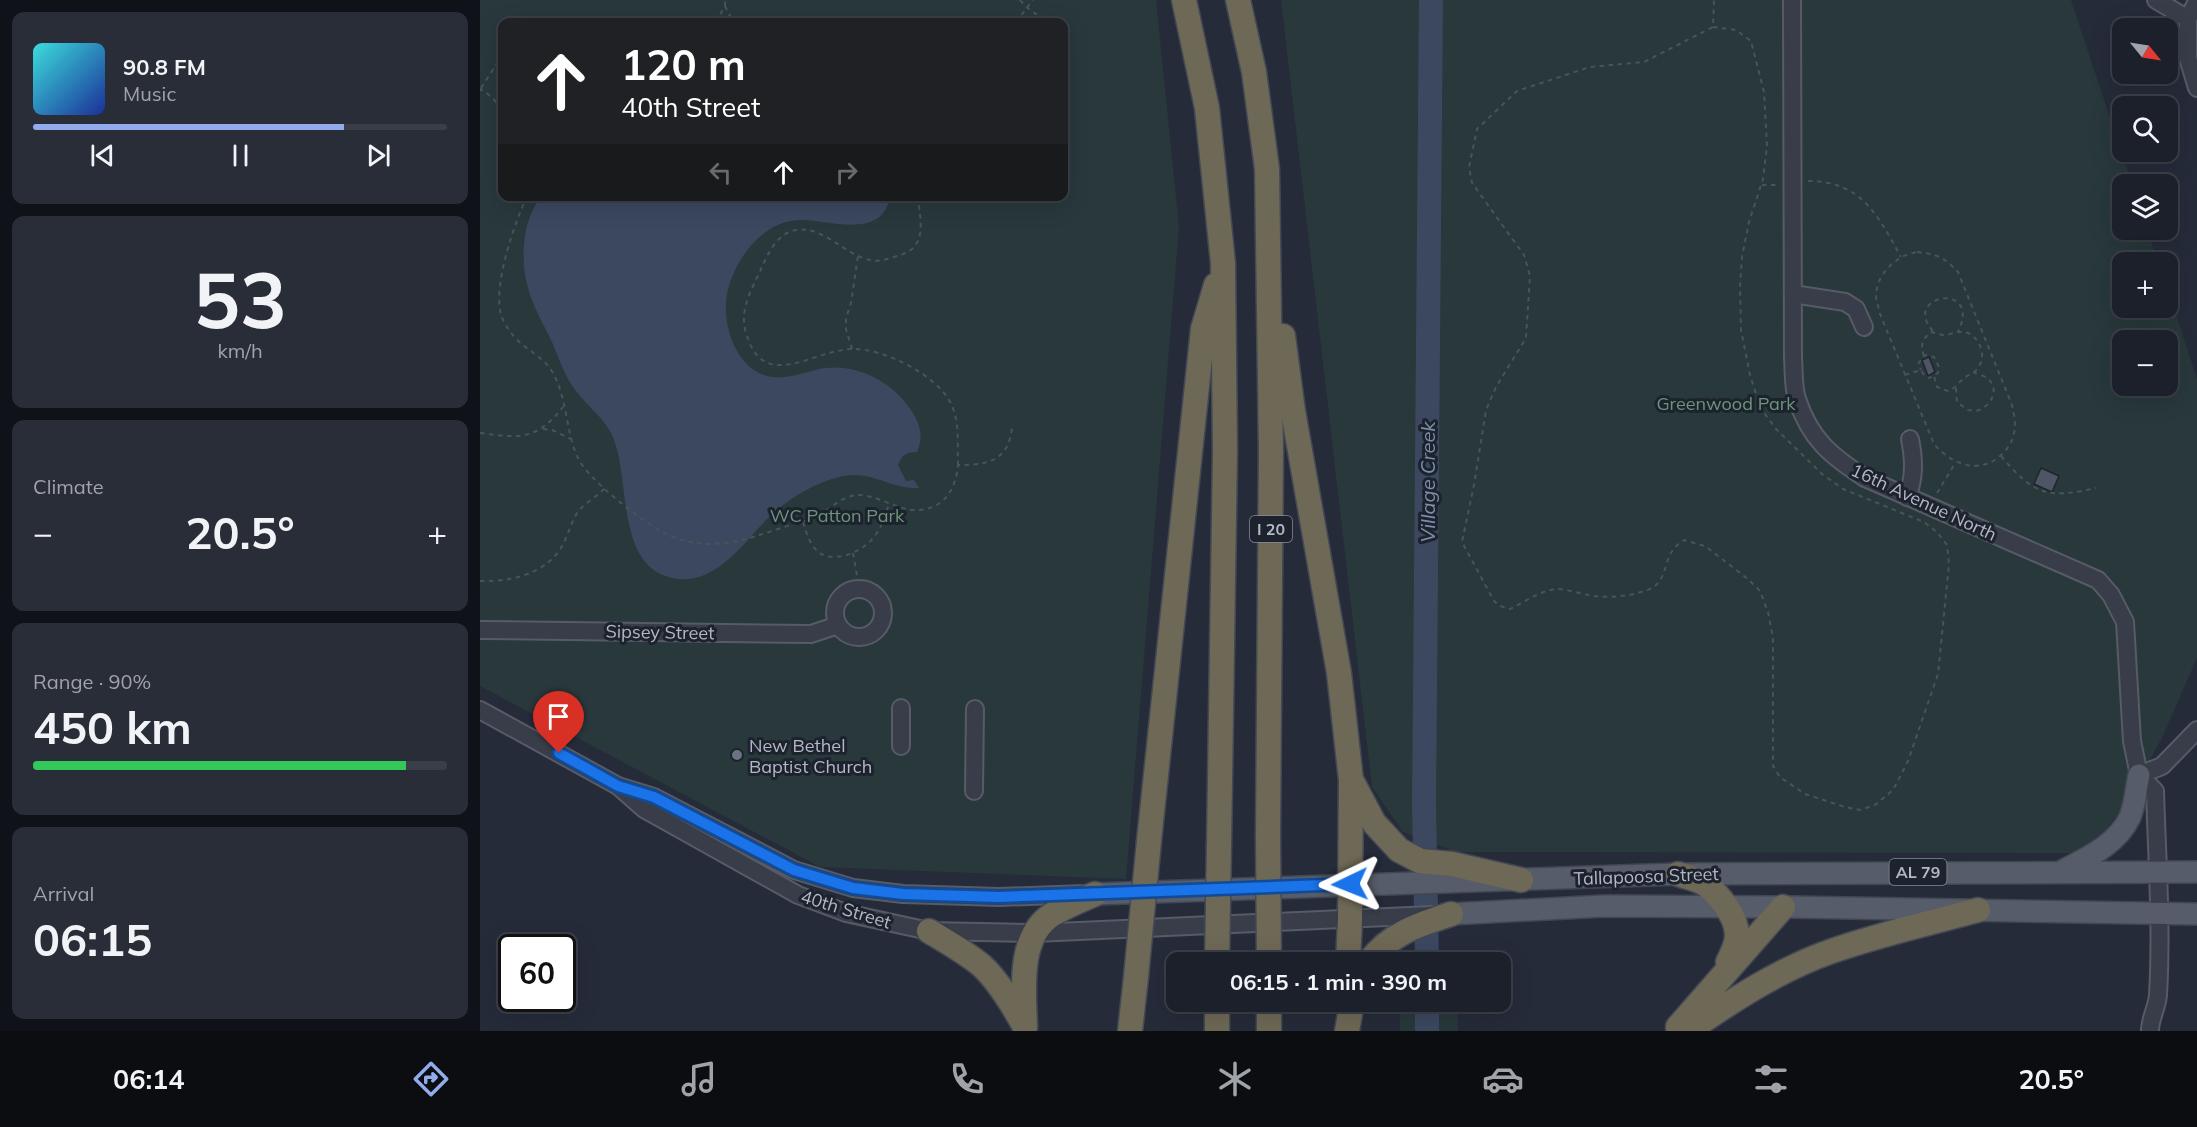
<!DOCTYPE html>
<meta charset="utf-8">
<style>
body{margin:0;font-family:Mulish,sans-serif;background:#292d37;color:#f1f3f6;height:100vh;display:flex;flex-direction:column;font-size:22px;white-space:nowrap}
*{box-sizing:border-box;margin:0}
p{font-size:20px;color:#a0a3a9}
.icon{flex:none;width:33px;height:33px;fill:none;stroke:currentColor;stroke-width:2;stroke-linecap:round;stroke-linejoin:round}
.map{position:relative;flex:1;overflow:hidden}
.sheet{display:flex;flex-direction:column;gap:12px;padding:12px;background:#0f1218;width:480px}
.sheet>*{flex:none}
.guide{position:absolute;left:18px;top:18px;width:570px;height:183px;border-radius:12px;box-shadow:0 6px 24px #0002,0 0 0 2px #3a3e47;background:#202124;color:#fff;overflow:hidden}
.needle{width:39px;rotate:120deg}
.fabs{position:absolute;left:1632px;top:18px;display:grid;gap:12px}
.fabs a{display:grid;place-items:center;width:66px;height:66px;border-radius:12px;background:#1c202b;box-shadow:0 6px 24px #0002,0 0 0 2px #3a3e47;font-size:30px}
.speed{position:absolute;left:18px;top:934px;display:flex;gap:12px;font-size:30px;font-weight:700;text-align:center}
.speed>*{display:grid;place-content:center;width:78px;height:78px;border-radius:50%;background:#1c202b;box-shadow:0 6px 24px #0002,0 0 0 2px #3a3e47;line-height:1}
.speed .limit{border:3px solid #111;border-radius:9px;background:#fff;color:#111}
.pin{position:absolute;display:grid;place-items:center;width:51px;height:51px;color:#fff;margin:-62px -26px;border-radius:50% 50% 50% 0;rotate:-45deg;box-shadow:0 0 6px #0007}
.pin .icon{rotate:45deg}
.me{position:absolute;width:66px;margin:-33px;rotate:268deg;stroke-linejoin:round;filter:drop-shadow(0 0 4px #0008)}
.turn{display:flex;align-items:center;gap:21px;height:126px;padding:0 24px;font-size:27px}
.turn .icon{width:78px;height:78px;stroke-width:2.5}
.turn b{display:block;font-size:42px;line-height:51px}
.lanes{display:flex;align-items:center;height:57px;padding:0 24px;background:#0003;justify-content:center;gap:30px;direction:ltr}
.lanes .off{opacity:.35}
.big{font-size:45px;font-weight:700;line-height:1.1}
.sheet .card{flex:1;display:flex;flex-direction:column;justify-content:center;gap:9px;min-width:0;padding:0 21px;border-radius:12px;background:#292d37}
.sheet .dial{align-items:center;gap:0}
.dial b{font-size:78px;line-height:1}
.song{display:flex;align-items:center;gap:18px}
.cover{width:72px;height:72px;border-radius:9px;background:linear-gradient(135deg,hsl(180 70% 55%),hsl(230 70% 35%))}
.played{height:6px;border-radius:3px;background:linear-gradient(90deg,#91abed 75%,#3a3e47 75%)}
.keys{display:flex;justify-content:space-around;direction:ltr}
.heat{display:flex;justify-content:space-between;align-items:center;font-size:33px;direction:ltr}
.charge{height:9px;border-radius:4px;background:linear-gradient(90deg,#34c759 90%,#3a3e47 0)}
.trip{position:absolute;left:686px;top:952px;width:345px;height:60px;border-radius:12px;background:#1c202b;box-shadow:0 6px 24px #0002,0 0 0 2px #3a3e47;font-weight:700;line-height:60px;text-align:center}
.dock{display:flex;height:96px;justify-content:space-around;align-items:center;background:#0b0d11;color:#a0a3a9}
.dock .icon{width:42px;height:42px}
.dock .on{color:#91abed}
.dock b{font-size:27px;color:#f1f3f6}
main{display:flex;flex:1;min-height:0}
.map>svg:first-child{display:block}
.green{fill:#28383b;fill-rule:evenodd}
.water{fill:#3c4860}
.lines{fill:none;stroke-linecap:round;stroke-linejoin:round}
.river{stroke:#3c4860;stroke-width:24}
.building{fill:#4e5564;stroke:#1f2530;stroke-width:1.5}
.minor-casing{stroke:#565b67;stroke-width:20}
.major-casing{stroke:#414752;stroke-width:24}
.highway-casing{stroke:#434854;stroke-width:27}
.path{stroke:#465559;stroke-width:2;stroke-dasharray:4.5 4.5;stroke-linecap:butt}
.minor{stroke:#383d49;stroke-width:16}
.major{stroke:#565c69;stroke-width:21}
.highway{stroke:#6e6856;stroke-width:24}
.highway-bridge-casing{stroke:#434854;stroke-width:27;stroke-linecap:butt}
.highway-bridge{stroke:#6e6856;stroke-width:24}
.route-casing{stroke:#114b97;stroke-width:15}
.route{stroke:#1a73e8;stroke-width:10}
.worship-dot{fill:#6b7280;stroke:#1d232e;stroke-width:2}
.labels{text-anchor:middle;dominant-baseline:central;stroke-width:6;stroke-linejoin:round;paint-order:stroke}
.shield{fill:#1d232e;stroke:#878b98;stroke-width:1.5}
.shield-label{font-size:16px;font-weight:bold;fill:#b4b8c5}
.park-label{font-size:18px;fill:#6d947a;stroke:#1d232e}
.street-label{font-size:18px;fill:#b4b8c5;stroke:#1d232e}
.poi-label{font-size:18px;fill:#b4b8c5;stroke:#1d232e;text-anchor:start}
.water-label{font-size:20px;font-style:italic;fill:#7e8daa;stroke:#1d232e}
</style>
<main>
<section class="sheet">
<div class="card">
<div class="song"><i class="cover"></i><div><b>90.8 FM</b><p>Music</p></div></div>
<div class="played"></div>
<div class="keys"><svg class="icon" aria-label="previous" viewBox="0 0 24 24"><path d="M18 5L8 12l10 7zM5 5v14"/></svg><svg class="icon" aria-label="pause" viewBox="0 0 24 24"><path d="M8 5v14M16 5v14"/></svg><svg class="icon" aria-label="next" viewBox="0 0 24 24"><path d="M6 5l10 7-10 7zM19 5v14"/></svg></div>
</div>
<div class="card dial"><b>53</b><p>km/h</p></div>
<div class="card"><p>Climate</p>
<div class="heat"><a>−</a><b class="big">20.5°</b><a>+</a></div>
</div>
<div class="card"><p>Range · 90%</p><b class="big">450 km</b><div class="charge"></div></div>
<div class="card"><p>Arrival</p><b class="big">06:15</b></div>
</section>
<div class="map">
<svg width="1717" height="1031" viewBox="0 0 1717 1031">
<rect width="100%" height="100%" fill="#252b39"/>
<g class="green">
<path d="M0 0H676L699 227 646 879 340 867 0 686ZM22 22H584V196H22Z"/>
<path d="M801 0H1591L1652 184H1642V230H1667L1678 262H1642V308H1688V290L1717 379V658L1682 738 1644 806 1609 853 976 852 923 832 892 787ZM1642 340H1688V386H1642Z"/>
<path d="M920 1002H977L978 1031H920Z"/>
</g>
<path class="water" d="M61 197H410C402 241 347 219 319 220 280 221 249 266 246 302 244 329 257 368 287 376 306 381 327 371 345 368 378 364 413 382 431 410 440 424 444 436 437 452 426 452 422 455 418 465L426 481 434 480 439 488C406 489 391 467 355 478 333 484 309 499 292 514 266 539 239 583 198 579 132 571 153 476 131 433 121 414 102 402 91 384 83 371 78 356 72 342 64 325 53 307 48 288 40 261 42 219 61 197Z"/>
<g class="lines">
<g class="river">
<path d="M947 963 944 804 951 0"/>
<path d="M947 1031V1002"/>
</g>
</g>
<g class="building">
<path d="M1449 357 1455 372 1448 376 1442 360Z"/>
<path d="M1561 468 1579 476 1572 492 1554 484Z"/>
</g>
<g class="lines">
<g class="minor-casing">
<g id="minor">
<path d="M1312 0 1313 358C1314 371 1313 387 1317 399 1330 439 1351 456 1385 478L1618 580 1631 595 1645 622 1652 741 1659 775 1675 791C1677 859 1682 927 1678 995 1677 1008 1670 1018 1670 1031"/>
<path d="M1676 0 1708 19"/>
<path d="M1717 1 1708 19V58L1717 88"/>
<path d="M1313 294 1365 302 1376 309 1384 327"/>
<path d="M1427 497C1435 477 1434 459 1430 439"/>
<circle cx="379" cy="613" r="24"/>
<path d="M0 630 331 634 358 625"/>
<path d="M421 708V746"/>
<path d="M0 710 138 786 174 797 314 870 373 888 423 894 519 897 605 894"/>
<path d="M1659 775 1682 766 1717 730"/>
<path d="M138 786 164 809 318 895 366 913 449 931 555 933 952 915"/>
<path d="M494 791 495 709"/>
</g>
</g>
<g class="major-casing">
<g id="major">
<path d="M1584 870C1609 857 1637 844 1650 817 1655 805 1656 788 1659 775"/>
<path d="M615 894 1198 874 1717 872"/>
<path d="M971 914 1124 906 1312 907 1717 914"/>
</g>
</g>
<g class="highway-casing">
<g id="highway">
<path d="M704 0 727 108 743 263 745 451 739 845"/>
<path d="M758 0 774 72 787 169 791 451 788 835"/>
<path d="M803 336 813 411 859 673 871 780 870 919 868 963"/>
<path d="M874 785 894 823 919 850 940 861 972 864 1041 880"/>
<path d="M669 841 723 329 736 285"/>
<path d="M1198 874C1206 877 1217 879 1225 884 1239 894 1257 917 1257 935 1257 945 1252 954 1248 962"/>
<path d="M449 931C467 942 485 952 501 965 517 979 535 1009 545 1027"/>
<path d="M888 963C911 933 937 925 971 914"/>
<path d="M737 1002V1031"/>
<path d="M545 1026C544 990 537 936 573 914 586 906 601 900 615 894"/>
<path d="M1198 1027 1303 907"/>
<path d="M650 1031 656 977"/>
<path d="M789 1031V1002"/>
<path d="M867 1031 872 1002"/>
<path d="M1208 1031C1253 1000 1300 969 1352 951 1400 934 1450 923 1498 910"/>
</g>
</g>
<g class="path">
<path d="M540 0C550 12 560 18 576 20"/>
<path d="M245 6 253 22"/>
<path d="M236 22 245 6V0"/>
<path d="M536 22 553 0"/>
<path d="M1233 27 1256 30 1271 41 1284 92 1287 146 1283 179 1269 222 1262 257 1260 287 1261 330 1270 375 1278 400 1285 414 1296 429 1342 474 1363 489 1444 522 1457 532 1467 545 1469 564 1458 674 1428 761 1413 790 1395 805 1380 810 1365 807 1325 794 1300 777 1293 766V638L1288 612 1280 591 1268 579 1225 546 1204 540C1182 553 1190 573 1175 586 1171 590 1160 592 1154 594 1138 597 1124 598 1108 595 1098 593 1086 589 1076 589 1059 591 1045 602 1030 609L1020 606 1014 601 982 542 994 485 1006 410 1016 387 1046 338 1050 276 1044 255 992 183 989 167 997 129 1037 91 1110 67 1164 62 1233 27 1234 0"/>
<path d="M1 88 16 65 22 59"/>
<path d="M0 91 1 89C11 96 20 103 22 116"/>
<path d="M1328 181C1382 181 1398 216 1421 257"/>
<path d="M1282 185H1297"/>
<path d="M47 196C34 225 13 284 21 315 23 321 28 329 32 334 44 350 65 356 74 375 87 399 86 433 98 458 108 480 168 527 191 536 231 552 262 541 301 528 313 524 328 521 339 515 350 509 359 499 371 496 396 490 420 516 446 509 468 504 476 485 478 465 507 465 528 462 532 428"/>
<path d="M438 196C440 222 449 248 417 256 408 259 399 262 390 260 363 255 337 218 307 233 294 240 287 256 281 269 273 287 260 308 265 329 281 394 329 352 370 349 402 347 460 376 472 406 480 424 477 446 478 465"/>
<path d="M1437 252C1457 254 1464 257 1478 272L1532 405C1533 411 1535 418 1535 424 1535 433 1532 443 1526 450 1504 476 1474 467 1454 444L1400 314C1399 308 1396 301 1396 295 1397 273 1417 255 1437 252Z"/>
<path d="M1453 331C1420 295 1503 280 1478 332"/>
<path d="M372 349 366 329V318L371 303 378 256"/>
<path d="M1444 356C1440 346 1442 339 1451 332 1456 333 1460 335 1465 335 1473 334 1479 330 1488 333 1501 339 1507 358 1497 369 1494 374 1486 375 1482 380 1476 385 1476 388 1468 391L1457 387 1454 376"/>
<path d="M1425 375 1441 370 1444 375 1449 378 1458 373 1459 367 1454 357 1445 355 1438 364 1441 370"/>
<path d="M1476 388 1477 402 1488 410 1495 411C1509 409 1522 390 1507 378 1503 375 1497 374 1493 372"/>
<path d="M63 429 72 430 91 439"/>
<path d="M0 433C40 438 56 441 83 407"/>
<path d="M1521 456C1554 495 1567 499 1616 488"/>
<path d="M1457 493 1476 462"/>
<path d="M323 522C330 546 338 563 367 555 378 551 387 546 394 537 402 527 405 515 409 504"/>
<path d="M373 553 377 576"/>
<path d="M0 581C29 582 61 575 79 551 87 539 90 525 97 513 104 503 117 497 125 488"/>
</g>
<use href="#minor" class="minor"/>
<use href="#major" class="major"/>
<use href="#highway" class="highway"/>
<g class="highway-bridge-casing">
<g id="highway-bridge">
<path d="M788 835 789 963"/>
<path d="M737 963 739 845"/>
<path d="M656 977 669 841"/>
</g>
</g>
<use href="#highway-bridge" class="highway-bridge"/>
</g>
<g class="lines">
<g class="route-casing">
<path id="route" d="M79 753 138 786 174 797 314 870 373 888 423 894 519 897 870 884"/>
</g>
<use href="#route" class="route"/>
</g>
<circle class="worship-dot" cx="257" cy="755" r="6"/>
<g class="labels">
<g class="shield">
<rect x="770" y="516" width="42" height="26" rx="4.5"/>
<rect x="1409.5" y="859" width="57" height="26" rx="4.5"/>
</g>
<g class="shield-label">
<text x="791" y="529">I 20</text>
<text x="1438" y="872">AL 79</text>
</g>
<g class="park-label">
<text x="1246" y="403">Greenwood Park</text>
<text x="357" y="515">WC Patton Park</text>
</g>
<g class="street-label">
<text transform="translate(1444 502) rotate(25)">16th Avenue North</text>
<text transform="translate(180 632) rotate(1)">Sipsey Street</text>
<text transform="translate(1166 876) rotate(-2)">Tallapoosa Street</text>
<text transform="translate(366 909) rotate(17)">40th Street</text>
</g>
<g class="poi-label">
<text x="269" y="745">New Bethel<tspan x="269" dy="21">Baptist Church</tspan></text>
</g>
<g class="water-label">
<text transform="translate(947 482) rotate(-90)">Village Creek</text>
</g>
</g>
</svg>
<div class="fabs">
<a><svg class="needle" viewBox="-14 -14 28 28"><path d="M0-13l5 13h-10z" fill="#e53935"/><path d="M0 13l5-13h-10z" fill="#a0a3a9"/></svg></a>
<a><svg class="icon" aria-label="search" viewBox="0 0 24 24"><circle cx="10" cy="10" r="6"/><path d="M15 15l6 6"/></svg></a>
<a><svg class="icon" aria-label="layers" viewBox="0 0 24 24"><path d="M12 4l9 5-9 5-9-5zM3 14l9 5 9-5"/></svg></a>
<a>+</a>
<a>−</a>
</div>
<div class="speed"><div class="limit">60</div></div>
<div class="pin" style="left:79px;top:753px;background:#d93025"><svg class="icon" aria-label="arrive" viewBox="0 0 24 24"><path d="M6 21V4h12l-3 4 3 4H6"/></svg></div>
<svg class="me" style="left:870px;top:884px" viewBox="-20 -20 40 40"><path d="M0-17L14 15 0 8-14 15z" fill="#1a73e8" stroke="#fff" stroke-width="4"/></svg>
<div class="trip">06:15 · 1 min · 390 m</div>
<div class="guide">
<div class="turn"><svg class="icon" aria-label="ahead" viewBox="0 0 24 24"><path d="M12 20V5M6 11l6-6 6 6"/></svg><div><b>120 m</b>40th Street</div></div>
<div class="lanes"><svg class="icon off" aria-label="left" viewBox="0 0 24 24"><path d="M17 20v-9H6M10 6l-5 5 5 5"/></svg><svg class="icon" aria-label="ahead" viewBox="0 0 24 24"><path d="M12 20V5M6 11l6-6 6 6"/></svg><svg class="icon off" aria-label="right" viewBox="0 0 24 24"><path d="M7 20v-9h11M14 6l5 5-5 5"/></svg></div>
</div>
</div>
</main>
<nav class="dock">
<b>06:14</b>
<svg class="icon on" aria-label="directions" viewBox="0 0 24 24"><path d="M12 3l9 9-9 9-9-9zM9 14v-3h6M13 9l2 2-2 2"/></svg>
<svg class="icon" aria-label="music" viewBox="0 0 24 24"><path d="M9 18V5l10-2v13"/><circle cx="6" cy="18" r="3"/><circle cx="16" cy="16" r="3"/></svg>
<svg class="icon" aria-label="phone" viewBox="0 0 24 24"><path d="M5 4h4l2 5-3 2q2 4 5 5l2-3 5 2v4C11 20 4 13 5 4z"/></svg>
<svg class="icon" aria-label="climate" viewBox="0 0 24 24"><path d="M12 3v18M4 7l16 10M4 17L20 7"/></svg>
<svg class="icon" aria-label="car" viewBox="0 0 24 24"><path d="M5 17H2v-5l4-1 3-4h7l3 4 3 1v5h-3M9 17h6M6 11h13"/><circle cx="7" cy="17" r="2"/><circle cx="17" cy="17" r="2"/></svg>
<svg class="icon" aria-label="filters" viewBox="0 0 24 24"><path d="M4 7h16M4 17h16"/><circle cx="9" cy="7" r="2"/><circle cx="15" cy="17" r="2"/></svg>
<b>20.5°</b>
</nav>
